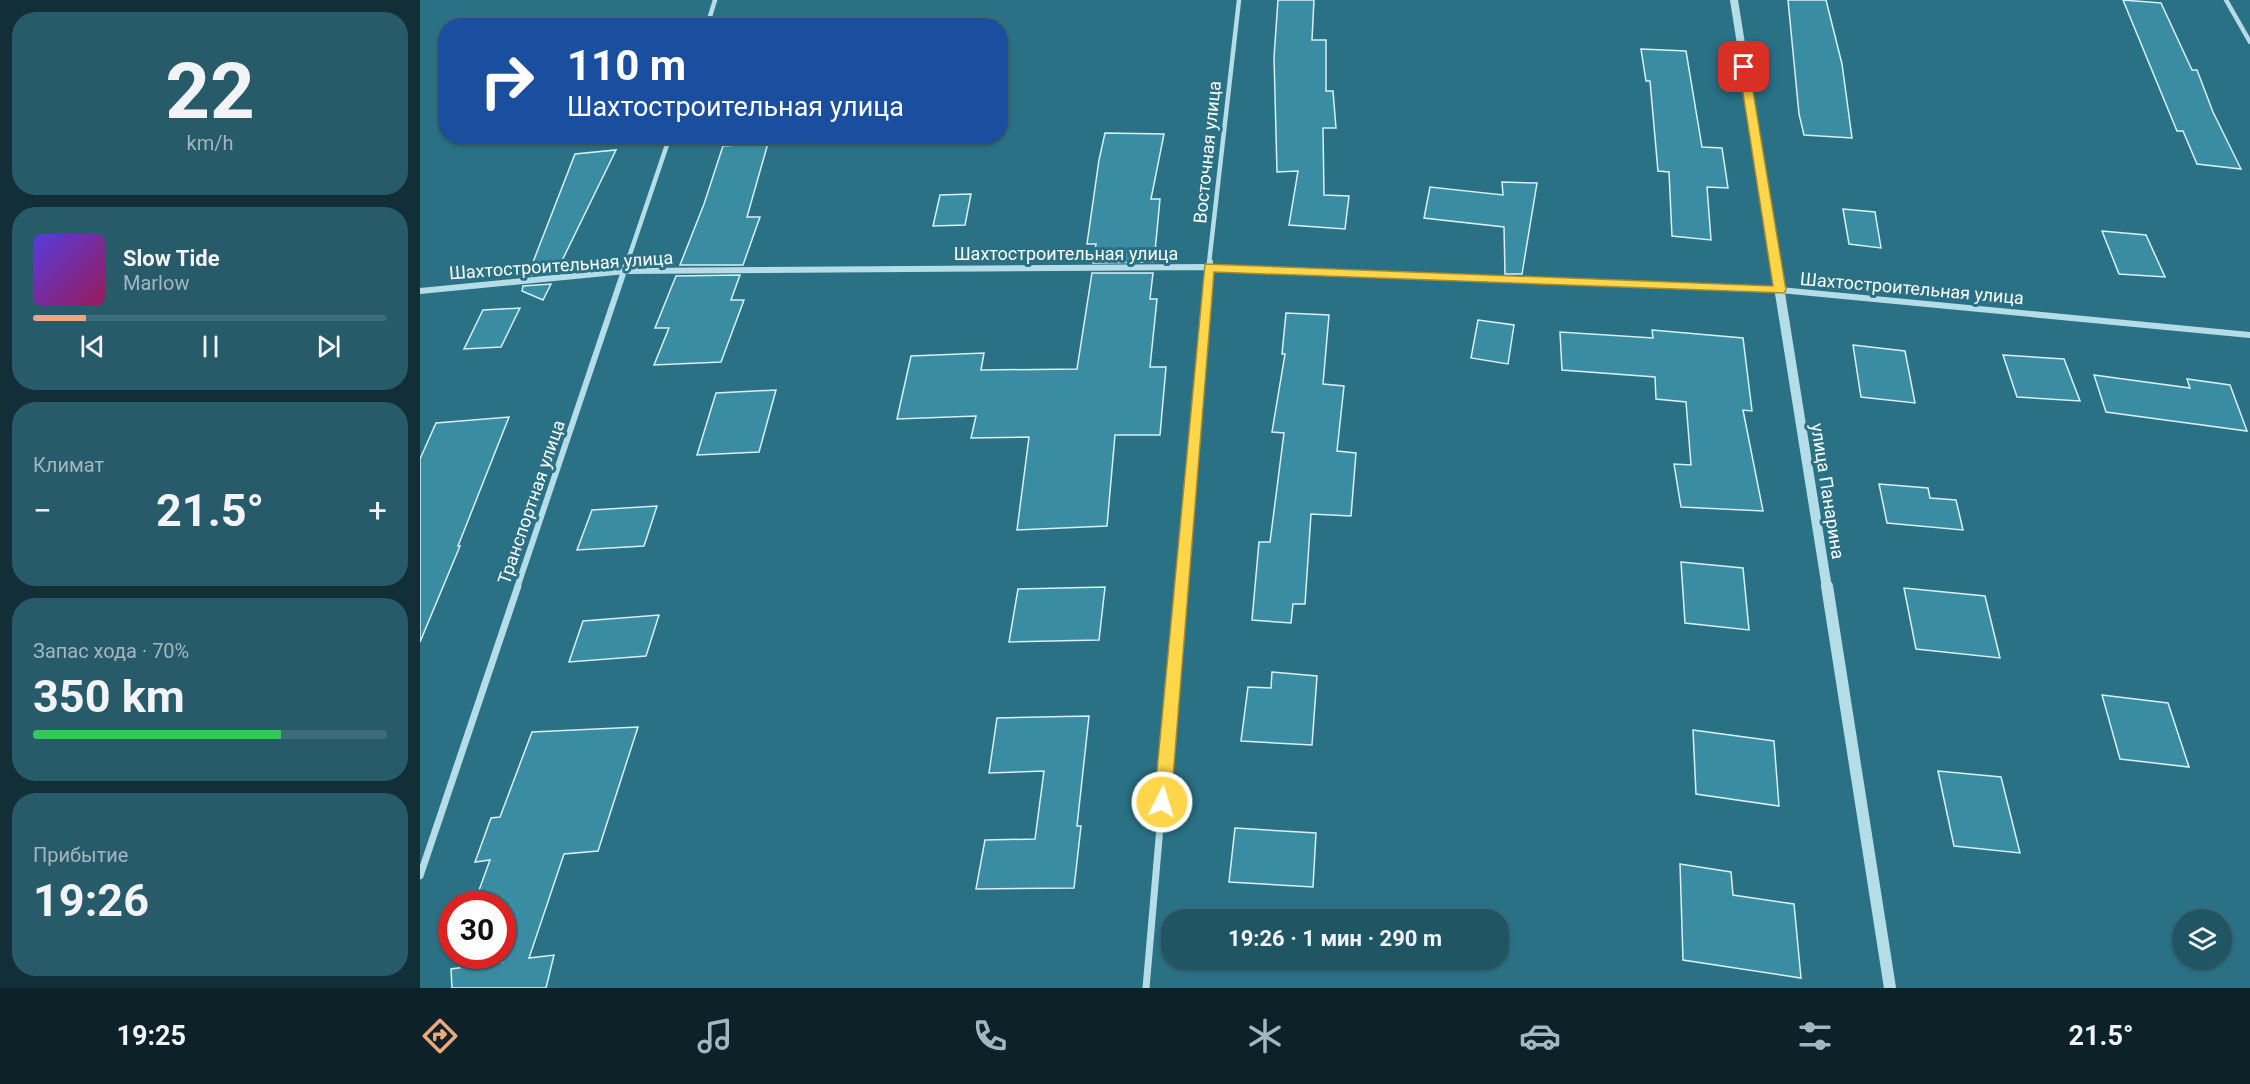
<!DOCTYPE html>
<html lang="ru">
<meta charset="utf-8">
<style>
body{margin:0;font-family:Roboto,sans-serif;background:#285b6a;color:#f1f3f6;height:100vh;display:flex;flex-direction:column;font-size:22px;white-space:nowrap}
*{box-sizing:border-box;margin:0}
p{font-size:20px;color:#a2b7bf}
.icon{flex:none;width:33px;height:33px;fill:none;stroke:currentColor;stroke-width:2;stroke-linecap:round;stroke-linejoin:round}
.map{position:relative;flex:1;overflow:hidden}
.side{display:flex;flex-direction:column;gap:12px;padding:12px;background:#122f37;width:420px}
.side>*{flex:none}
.top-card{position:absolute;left:18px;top:18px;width:570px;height:126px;border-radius:24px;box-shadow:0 2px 4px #0004,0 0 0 2px #3d6b78;background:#1a4fa0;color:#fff;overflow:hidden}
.fabs{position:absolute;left:1752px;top:909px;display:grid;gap:12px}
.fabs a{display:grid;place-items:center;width:60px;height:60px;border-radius:50%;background:#205564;box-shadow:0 2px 4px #0004,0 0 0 2px #3d6b78;font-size:30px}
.speed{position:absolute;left:18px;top:891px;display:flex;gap:12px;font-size:30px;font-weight:700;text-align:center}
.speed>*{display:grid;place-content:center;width:78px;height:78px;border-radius:50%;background:#205564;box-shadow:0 2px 4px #0004,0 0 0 2px #3d6b78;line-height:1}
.speed .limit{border:9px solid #d22;background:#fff;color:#111}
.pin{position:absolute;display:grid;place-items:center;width:51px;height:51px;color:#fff;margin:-26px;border-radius:12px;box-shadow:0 3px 9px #0006}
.me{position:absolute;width:66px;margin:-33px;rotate:5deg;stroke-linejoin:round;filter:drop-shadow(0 0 4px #0008)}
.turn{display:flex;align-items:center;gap:21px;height:126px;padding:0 30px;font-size:27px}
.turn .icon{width:78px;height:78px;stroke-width:2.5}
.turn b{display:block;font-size:42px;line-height:51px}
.big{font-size:45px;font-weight:700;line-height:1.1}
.side .card{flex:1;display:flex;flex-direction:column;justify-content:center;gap:9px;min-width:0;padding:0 21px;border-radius:24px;background:#285b6a}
.side .dial{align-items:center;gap:0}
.dial b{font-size:78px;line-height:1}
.song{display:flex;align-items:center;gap:18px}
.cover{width:72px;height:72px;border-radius:9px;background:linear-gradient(135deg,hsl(250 70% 55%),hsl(330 70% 35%))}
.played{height:6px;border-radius:3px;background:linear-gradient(90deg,#eea77d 15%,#3d6b78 15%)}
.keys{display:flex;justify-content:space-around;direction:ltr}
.heat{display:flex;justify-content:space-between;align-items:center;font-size:33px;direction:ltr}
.charge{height:9px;border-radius:4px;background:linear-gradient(90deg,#34c759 70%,#3d6b78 0)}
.trip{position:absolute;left:741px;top:909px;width:348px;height:60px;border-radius:24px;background:#205564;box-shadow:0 2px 4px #0004,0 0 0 2px #3d6b78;font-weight:700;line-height:60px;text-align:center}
.tab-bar{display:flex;height:96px;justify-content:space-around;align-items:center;background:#0d2228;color:#a2b7bf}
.tab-bar .icon{width:42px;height:42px}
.tab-bar .current{color:#eea77d}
.tab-bar b{font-size:27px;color:#f1f3f6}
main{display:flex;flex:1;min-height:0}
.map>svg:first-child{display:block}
.building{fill:#3a8ca3;stroke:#d9f0f6;stroke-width:1.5}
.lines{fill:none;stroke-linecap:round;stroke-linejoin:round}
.minor-far2{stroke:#b5dde8;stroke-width:4.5}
.minor-far1{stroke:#b5dde8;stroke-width:6}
.minor{stroke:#b5dde8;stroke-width:7}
.tertiary-far2{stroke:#b5dde8;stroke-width:8}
.tertiary-far1{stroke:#b5dde8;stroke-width:10}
.tertiary{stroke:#b5dde8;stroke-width:12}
.route{fill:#ffd54a;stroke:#a68a30;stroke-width:1.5}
.labels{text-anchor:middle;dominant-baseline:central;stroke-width:6;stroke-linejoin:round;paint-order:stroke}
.street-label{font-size:18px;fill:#fff;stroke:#2a7186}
</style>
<main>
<section class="side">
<div class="card dial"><b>22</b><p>km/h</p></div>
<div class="card">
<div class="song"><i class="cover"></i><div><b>Slow Tide</b><p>Marlow</p></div></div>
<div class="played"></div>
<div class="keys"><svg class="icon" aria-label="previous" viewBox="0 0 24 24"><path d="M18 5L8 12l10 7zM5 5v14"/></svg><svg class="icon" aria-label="pause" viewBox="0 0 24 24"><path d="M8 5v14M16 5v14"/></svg><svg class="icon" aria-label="next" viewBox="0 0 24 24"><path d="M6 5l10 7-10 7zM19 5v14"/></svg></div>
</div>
<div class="card"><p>Климат</p>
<div class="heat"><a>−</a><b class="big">21.5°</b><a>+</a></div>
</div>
<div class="card"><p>Запас хода · 70%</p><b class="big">350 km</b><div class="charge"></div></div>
<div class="card"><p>Прибытие</p><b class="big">19:26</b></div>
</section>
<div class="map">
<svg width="1830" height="988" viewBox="0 0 1830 988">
<rect width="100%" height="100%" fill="#2a7186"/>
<g class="building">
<path d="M858 0H894L892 40H906V91H913L916 128H903L904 195 929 196 925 229 869 225 878 171 857 172 854 57Z"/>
<path d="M1368 0H1406L1422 64 1432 138 1384 135 1379 114Z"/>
<path d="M1703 0 1741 3 1772 70H1777L1793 112 1821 169 1777 164 1763 131H1757Z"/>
<path d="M1221 49 1266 51 1282 147 1302 148 1308 188 1287 187 1291 240 1252 236 1249 172 1238 171 1230 81H1226Z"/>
<path d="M685 133 744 134 731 199H740L734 262 673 263 676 244H667L679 160Z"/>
<path d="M348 143 327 217H340L323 265H260L284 204 303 146Z"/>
<path d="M196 150 136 273 108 275 155 154Z"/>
<path d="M1082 182 1117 183 1102 274H1085L1084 227 1004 218 1010 187 1083 195Z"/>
<path d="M551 194 545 225 513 226 520 195Z"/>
<path d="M1423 209 1455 212 1461 248 1429 244Z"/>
<path d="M1682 231 1726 235 1745 277 1699 274Z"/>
<path d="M672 273H733L730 299H737L730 367H746L740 435H695L687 526 597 530 609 437 551 438 556 416 477 419 491 356 564 353 561 370 657 369Z"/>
<path d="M320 275 311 300H324L301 362 234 365 249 328H235L256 276Z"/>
<path d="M131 284 123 300 102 291 103 286Z"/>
<path d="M100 308 81 347 44 349 63 310Z"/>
<path d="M866 313 909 315 903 384 924 386 917 451 936 453 931 516 891 514 885 604H873L871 623 832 620 839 542H850L864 433 852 432 865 354H862Z"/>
<path d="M1058 320 1094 325 1088 364 1051 358Z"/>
<path d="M1232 330 1323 338 1332 411 1323 410 1343 511 1261 507 1254 464 1271 465 1266 402 1236 399 1235 377 1142 370 1140 332 1233 338Z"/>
<path d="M1433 345 1485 351 1495 403 1441 397Z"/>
<path d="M1583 355 1644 359 1660 401 1597 397Z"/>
<path d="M1674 375 1770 388 1767 379 1810 385 1827 431 1686 412Z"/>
<path d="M356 390 339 452 277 455 296 393Z"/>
<path d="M89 417 38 546H40L0 642V459L16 423Z"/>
<path d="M1459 484 1508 488 1510 498 1536 500 1543 530 1467 523Z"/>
<path d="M237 506 224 546 157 550 172 510Z"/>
<path d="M1261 562 1323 568 1329 630 1265 623Z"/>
<path d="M685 587 679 640 589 642 598 589Z"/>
<path d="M1484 588 1565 596 1580 658 1496 649Z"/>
<path d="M239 615 226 656 149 662 163 621Z"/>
<path d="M852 672 897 676 892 745 821 741 828 687 851 688Z"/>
<path d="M1682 695 1748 703 1769 767 1700 759Z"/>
<path d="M669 716 657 826H661L654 888 556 889 565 840 615 839 624 771 569 773 577 718Z"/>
<path d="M218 727 178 851 144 854 109 958 134 955 126 988H32L31 969 82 962V904H54L70 860 55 862 71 818 80 817 112 732Z"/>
<path d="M1273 730 1354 741 1359 806 1276 794Z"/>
<path d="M1518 771 1581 777 1600 853 1534 846Z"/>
<path d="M815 828 896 833 893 887 809 882Z"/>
<path d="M1260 864 1311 872 1313 895 1374 904 1381 978 1263 960Z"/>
</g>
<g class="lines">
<g class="minor-far2">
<path d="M1806 0 1830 42"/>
<path d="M287 26 295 0"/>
<path d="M207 263 250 136"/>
<path d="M789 263 819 0"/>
</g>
<g class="minor-far1">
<path d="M0 291 206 271 789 267 1360 290 1830 335"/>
<path d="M97 588 207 262"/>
<path d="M761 588 790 262"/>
</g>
<g class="minor">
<path d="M0 876 98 586"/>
<path d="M726 988 761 586"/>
</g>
<path class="tertiary-far2" d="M1314 0 1356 263"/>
<path class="tertiary-far1" d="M1355 262 1407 588"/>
<path class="tertiary" d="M1407 586 1470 988"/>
</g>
<path class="route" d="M1324 64 1329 67 1366 290 1364 293 794 272 751 802 748 808 742 810 737 808 734 802 785 264 1353 286 1319 67Z"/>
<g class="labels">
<g class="street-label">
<text transform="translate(787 152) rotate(-84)">Восточная улица</text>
<text x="646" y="253">Шахтостроительная улица</text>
<text transform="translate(141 265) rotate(-4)">Шахтостроительная улица</text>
<text transform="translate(1492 288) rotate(5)">Шахтостроительная улица</text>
<text transform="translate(1408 491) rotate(81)">улица Панарина</text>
<text transform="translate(111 502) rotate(-71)">Транспортная улица</text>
</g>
</g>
</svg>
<div class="fabs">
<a><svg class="icon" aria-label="layers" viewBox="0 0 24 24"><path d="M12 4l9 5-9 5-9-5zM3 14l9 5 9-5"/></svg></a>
</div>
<div class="speed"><div class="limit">30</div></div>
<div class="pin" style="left:1324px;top:67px;background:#d93025"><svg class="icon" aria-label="arrive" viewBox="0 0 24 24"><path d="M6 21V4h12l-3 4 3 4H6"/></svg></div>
<svg class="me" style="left:742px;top:802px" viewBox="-20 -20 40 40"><circle r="17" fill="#ffd54a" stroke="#fff" stroke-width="3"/><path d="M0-11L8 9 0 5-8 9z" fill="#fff"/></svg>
<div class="trip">19:26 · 1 мин · 290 m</div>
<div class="top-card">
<div class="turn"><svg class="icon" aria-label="right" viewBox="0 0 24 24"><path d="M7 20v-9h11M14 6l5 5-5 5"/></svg><div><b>110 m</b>Шахтостроительная улица</div></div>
</div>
</div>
</main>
<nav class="tab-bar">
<b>19:25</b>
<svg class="icon current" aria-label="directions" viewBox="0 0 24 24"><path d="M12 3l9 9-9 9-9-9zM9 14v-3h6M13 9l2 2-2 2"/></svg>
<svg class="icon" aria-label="music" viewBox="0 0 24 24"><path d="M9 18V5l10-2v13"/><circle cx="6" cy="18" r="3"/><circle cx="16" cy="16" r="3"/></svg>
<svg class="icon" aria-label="phone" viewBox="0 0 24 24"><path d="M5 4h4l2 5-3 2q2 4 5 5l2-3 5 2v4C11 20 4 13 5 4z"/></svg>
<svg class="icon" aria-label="climate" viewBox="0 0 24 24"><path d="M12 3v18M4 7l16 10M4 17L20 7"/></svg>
<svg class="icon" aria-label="car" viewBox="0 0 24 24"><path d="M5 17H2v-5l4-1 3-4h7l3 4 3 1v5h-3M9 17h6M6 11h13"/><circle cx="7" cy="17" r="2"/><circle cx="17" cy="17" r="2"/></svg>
<svg class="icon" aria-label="filters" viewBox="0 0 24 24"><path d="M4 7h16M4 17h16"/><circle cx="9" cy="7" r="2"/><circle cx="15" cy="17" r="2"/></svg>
<b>21.5°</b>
</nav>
